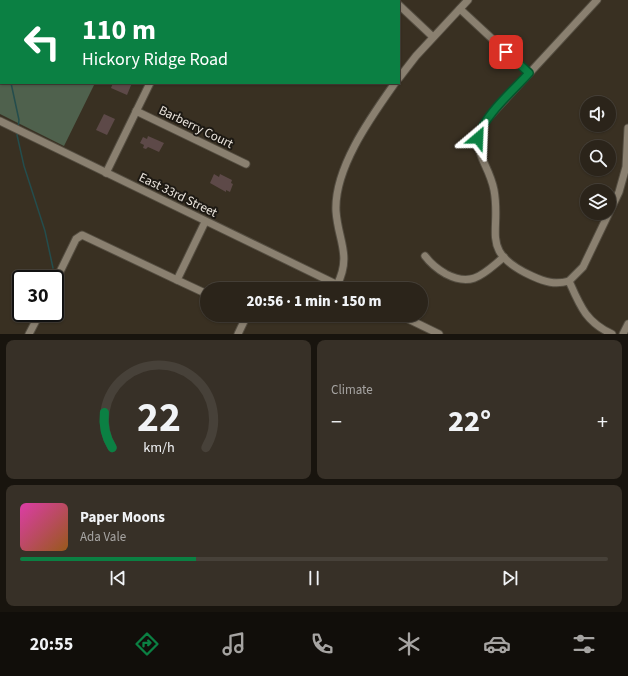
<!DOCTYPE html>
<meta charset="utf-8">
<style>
body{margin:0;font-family:"Source Sans 3",sans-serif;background:#373027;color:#f1f3f6;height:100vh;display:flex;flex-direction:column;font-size:15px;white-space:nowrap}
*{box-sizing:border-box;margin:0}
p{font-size:13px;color:#a6a4a2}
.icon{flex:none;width:22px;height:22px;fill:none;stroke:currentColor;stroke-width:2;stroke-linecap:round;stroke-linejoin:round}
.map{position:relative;height:334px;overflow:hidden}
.drawer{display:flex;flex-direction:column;gap:6px;padding:6px;background:#18140e;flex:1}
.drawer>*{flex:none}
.hud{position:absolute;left:0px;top:0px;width:400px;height:84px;box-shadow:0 1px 3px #0004,0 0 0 1px #474139;background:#0b8043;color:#fff;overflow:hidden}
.controls{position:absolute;left:580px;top:96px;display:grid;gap:8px}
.controls a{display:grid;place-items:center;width:36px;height:36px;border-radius:50%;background:#2b241a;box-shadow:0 1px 3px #0004,0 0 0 1px #474139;font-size:20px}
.speed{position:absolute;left:12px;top:270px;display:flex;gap:8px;font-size:20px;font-weight:700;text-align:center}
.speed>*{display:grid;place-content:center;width:52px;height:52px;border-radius:50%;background:#2b241a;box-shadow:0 1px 3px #0004,0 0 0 1px #474139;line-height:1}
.speed .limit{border:2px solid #111;border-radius:6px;background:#fff;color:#111}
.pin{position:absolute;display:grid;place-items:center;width:34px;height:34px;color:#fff;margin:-17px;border-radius:8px;box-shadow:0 2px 6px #0006}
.me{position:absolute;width:44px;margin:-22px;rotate:26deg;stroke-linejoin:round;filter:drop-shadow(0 0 3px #0008)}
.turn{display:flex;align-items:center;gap:14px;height:84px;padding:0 16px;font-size:18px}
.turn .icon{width:52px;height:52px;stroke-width:2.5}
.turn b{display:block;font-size:28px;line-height:34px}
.big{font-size:30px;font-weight:800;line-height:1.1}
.drawer .card{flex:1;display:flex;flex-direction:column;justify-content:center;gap:6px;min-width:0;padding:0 14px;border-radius:8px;background:#373027}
.drawer .dial{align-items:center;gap:0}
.dial svg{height:104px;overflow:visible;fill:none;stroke:#474139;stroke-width:7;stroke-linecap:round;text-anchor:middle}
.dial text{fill:#f1f3f6;stroke:none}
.song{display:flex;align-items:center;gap:12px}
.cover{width:48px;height:48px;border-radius:6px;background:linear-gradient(135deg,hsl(320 70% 55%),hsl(30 70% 35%))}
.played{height:4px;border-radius:2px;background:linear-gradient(90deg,#0b8043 30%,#474139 30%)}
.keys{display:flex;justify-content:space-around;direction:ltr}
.heat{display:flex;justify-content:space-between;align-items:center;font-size:22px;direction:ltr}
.drawer .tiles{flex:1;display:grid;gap:6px;grid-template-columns:1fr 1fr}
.card:last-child{grid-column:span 2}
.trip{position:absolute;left:200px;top:282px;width:228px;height:40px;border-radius:20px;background:#2b241a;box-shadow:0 1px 3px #0004,0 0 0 1px #474139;font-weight:800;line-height:40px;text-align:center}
.tabs{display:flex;height:64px;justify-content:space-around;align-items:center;background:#110e0a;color:#a6a4a2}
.tabs .icon{width:28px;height:28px}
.tabs .current{color:#0b8043}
.tabs b{font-size:18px;color:#f1f3f6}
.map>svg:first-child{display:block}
.green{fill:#4f614d}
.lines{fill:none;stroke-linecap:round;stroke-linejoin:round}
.stream{stroke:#244d4d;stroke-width:1.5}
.building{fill:#5d4948}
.minor-casing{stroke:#544d41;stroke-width:9}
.minor{stroke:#8a8070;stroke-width:7}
.route-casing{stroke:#07532c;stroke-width:10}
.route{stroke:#0b8043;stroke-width:7}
.labels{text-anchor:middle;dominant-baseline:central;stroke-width:4;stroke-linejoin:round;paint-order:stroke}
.street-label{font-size:13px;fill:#e9e3db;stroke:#1d1913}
</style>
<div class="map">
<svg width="628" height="334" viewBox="0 0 628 334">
<rect width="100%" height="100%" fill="#393022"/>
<path class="green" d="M0 0H136L1 1V83H95L64 146 0 114Z"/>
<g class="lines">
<g class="stream">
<path d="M0 67 1 68"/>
<path d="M11 83 19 120 18 128"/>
<path d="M18 131 17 135 24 166 45 231 53 268"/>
</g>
</g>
<g class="building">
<path d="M113 83H132L127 95 111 88Z"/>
<path d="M104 114 115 119 107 135 96 130Z"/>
<path d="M148 136 164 143 159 152 148 147 146 149 143 148 144 145 140 143 143 137 147 139Z"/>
<path d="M214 174 219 177 220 174 232 180 231 183 233 184 230 192 226 190V192L210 183Z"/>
</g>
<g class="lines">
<g class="minor-casing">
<g id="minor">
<path d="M393 0 394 1"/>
<path d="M597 0 489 117C465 148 488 159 494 190 502 233 478 251 532 276 545 282 555 285 569 281 580 306 586 322 612 334"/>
<path d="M191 1V0"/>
<path d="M399 5 433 37"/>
<path d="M460 9 529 73"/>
<path d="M399 78 416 56 468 0"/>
<path d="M136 111 246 164"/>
<path d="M0 121 346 289"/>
<path d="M106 173 150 83"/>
<path d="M205 222 177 280 207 294"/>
<path d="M425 256C431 264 437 269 446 274 473 288 484 273 504 257"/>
<path d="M569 281 583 267 619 192 626 167 628 128"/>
<path d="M55 282 76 239 82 235 177 280"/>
<path d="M337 285C352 255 338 241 336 211 334 168 371 117 395 83"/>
<path d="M400 315 439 334"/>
<path d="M29 334 40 313"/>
<path d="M238 334 247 315"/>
<path d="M623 334 628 324"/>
</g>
</g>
<use href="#minor" class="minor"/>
</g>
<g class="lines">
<g class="route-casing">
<path id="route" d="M478 138C484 115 513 91 529 73L506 52"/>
</g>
<use href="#route" class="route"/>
</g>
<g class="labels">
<g class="street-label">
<text transform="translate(196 127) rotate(26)">Barberry Court</text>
<text transform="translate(178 195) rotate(26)">East 33rd Street</text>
</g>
</g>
</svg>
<div class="controls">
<a><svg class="icon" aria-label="sound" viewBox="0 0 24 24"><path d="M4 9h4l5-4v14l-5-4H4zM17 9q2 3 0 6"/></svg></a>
<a><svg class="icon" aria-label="search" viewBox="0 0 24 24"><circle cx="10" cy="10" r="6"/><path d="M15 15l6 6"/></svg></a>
<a><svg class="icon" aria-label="layers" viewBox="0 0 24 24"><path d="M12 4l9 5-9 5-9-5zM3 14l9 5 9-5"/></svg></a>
</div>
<div class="speed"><div class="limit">30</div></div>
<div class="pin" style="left:506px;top:52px;background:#d93025"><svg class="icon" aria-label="arrive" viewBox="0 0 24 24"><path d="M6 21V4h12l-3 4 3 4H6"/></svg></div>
<svg class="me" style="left:478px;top:138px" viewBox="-20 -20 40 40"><path d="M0-17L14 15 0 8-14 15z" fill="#0b8043" stroke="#fff" stroke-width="4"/></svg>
<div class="trip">20:56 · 1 min · 150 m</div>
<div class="hud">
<div class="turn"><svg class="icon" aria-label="left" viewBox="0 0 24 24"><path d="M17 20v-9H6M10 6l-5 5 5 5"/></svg><div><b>110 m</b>Hickory Ridge Road</div></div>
</div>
</div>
<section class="drawer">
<div class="tiles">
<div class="card dial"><svg viewBox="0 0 100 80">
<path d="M14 69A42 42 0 1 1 86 69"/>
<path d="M14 69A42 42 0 0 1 8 42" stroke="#0b8043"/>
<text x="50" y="56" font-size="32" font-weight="700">22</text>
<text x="50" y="72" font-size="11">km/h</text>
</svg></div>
<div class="card"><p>Climate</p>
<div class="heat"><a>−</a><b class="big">22°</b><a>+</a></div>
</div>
<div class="card">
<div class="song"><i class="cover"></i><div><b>Paper Moons</b><p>Ada Vale</p></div></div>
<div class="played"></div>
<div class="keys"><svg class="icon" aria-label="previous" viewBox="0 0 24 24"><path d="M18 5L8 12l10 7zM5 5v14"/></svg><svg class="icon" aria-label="pause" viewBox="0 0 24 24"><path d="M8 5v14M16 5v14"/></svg><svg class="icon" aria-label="next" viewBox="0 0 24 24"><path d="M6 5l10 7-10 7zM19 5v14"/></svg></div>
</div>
</div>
</section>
<nav class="tabs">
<b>20:55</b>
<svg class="icon current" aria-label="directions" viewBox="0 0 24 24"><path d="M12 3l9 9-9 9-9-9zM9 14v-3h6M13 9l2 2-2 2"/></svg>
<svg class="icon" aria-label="music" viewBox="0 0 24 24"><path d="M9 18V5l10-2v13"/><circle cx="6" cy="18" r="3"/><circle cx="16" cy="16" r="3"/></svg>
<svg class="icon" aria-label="phone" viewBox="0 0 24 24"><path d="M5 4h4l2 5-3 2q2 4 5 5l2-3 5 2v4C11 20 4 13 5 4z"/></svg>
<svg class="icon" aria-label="climate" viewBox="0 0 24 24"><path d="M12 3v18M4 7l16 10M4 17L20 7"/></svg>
<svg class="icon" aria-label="car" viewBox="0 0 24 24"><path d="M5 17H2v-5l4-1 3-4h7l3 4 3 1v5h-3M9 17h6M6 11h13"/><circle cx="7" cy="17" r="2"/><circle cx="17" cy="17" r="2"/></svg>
<svg class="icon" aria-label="filters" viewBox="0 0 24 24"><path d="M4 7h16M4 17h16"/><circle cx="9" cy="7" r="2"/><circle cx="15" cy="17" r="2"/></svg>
</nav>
